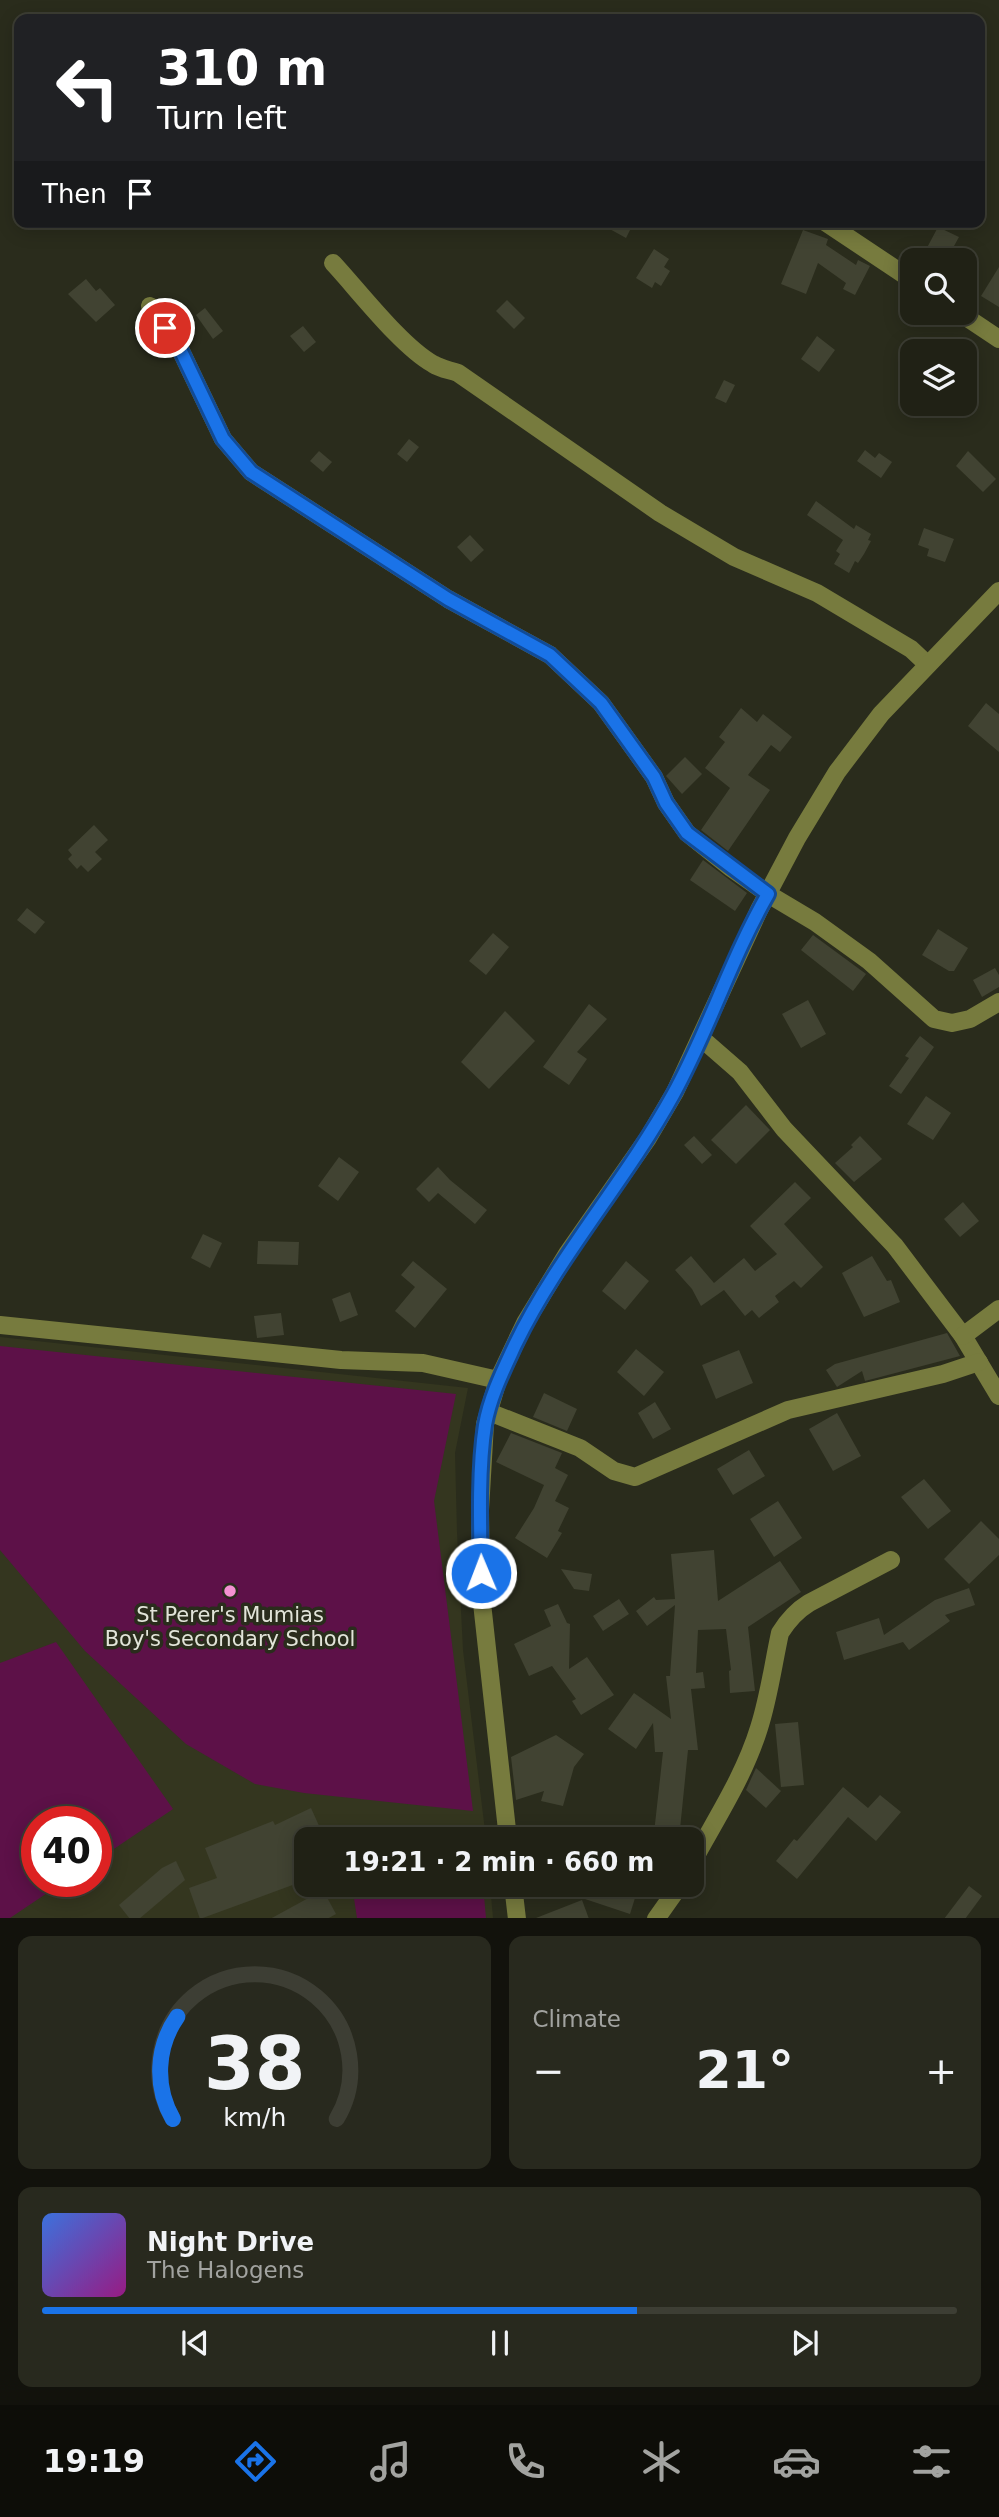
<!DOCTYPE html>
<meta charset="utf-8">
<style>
body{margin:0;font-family:"DejaVu Sans",sans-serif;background:#28291e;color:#f1f3f6;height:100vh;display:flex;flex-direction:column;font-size:26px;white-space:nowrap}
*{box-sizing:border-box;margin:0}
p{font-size:23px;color:#a2a3a0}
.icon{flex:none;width:38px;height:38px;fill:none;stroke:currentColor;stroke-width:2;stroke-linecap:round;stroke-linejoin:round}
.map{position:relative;height:1918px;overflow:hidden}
.sheet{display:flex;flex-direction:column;gap:18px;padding:18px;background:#12120c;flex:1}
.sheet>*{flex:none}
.guide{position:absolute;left:14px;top:14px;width:971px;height:214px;border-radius:14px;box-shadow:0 4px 18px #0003,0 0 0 2px #3d3e34;background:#202124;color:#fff;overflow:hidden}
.fabs{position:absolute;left:900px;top:248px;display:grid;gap:14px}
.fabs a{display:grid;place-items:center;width:77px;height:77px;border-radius:14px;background:#202115;box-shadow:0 4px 18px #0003,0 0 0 2px #3d3e34;font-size:35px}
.speed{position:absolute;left:21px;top:1806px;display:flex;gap:14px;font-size:35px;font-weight:700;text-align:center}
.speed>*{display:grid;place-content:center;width:91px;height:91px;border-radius:50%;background:#202115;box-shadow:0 4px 18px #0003,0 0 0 2px #3d3e34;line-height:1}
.speed .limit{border:10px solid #d22;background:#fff;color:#111}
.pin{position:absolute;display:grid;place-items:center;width:60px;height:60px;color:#fff;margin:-30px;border:4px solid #fff;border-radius:50%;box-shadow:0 2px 7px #0007}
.me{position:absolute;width:77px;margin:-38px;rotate:359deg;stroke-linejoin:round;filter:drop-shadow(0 0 5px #0008)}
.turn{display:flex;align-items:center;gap:24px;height:147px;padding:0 28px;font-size:32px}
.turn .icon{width:91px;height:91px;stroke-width:2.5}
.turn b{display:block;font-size:49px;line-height:60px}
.then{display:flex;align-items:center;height:66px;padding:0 28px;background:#0003;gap:14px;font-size:26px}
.big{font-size:52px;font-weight:700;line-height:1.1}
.sheet .tile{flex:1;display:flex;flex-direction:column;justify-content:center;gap:10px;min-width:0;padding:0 24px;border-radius:14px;background:#28291e}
.sheet .dial{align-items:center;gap:0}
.dial svg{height:182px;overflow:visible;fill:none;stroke:#3d3e34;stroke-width:7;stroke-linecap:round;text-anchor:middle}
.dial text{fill:#f1f3f6;stroke:none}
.song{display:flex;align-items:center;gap:21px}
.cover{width:84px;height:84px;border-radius:10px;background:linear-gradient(135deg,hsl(220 70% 55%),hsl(310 70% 35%))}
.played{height:7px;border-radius:4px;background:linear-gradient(90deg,#1a73e8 65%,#3d3e34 65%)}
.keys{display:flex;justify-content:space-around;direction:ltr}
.heat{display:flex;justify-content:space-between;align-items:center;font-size:38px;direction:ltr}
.sheet .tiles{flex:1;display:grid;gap:18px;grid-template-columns:1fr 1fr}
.tile:last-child{grid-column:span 2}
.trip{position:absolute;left:294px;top:1827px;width:410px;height:70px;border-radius:14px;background:#202115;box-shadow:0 4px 18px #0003,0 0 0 2px #3d3e34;font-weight:700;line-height:70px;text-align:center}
.menu{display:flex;height:112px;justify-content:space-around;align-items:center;background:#0d0d08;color:#a2a3a0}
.menu .icon{width:49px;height:49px}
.menu .current{color:#1a73e8}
.menu b{font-size:32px;color:#f1f3f6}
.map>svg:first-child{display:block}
.built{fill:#34361f;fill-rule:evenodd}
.green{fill:#5d1148}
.building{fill:#414332}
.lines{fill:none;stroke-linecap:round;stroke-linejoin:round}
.minor{stroke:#777b3e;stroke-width:18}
.route-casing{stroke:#114b97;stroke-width:18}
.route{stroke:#1a73e8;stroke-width:12}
.poi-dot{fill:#f591d2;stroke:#2a2c1c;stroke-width:2.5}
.labels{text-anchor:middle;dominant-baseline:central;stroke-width:7;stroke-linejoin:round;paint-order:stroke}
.poi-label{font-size:21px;fill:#e2e4d9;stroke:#2a2c1c}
</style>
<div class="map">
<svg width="999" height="1919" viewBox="0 0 999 1919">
<rect width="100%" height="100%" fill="#2a2c1c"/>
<path class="built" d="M0 1337 468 1388 455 1453 457 1532 463 1650 486 1839H306V1885H490L493 1918 0 1919ZM37 1822H96V1881H37Z"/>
<g class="green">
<path d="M0 1346 456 1394 434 1501 473 1811 304 1793 255 1784 186 1744 85 1651 0 1550Z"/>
<path d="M56 1642 173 1809 96 1861V1822H37V1881H65L10 1918H0V1663Z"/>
<path d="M352 1885H483L486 1918H357Z"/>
</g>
<g class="building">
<path d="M597 222H634L626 238Z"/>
<path d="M938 227 959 237 954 246 957 248 950 261H920Z"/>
<path d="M803 230 828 239 826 245 856 265 858 260 870 266 855 295 843 289 846 283 818 263 806 294 781 284Z"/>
<path d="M654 249 669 259 664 267 670 271 661 286 655 282 652 288 636 278Z"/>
<path d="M999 267V307L981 296Z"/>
<path d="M86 279 96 291 100 288 115 305 96 322 68 294Z"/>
<path d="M507 300 525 318 514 329 496 311Z"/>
<path d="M205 308 223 331 213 339 196 315Z"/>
<path d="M303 326 316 342 304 352 290 336Z"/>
<path d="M817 336 835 350 819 372 801 359Z"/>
<path d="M724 380 735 385 726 403 715 398Z"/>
<path d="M409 439 419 447 407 462 397 454Z"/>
<path d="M865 450 875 458 879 453 892 462 881 478 857 461Z"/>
<path d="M319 451 332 462 323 472 310 461Z"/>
<path d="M968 451 996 479 983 492 956 466Z"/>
<path d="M816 501 854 529 856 525 871 534 868 540 871 541 864 554 858 563 855 561 849 573 834 564 840 554 836 551 843 540 807 515Z"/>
<path d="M924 528 954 539 945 562 927 556 929 549 918 545Z"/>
<path d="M470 535 484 550 471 562 457 547Z"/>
<path d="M986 703 999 714V752L968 726Z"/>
<path d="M741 708 757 722 763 714 792 737 780 752 771 745 748 775 770 790 728 851 701 830 730 788 705 768 725 742 719 737Z"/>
<path d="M685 757 702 774 682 794 666 776Z"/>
<path d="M94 825 108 840 95 852 102 859 88 872 81 865 77 869 68 859 72 855 68 850Z"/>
<path d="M703 860 747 893 735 911 690 880Z"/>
<path d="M27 908 45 922 35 934 17 920Z"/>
<path d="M938 929 968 948 954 971H949L922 955Z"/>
<path d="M493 933 509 947 486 975 469 961Z"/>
<path d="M813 935 866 974 853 991 801 950Z"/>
<path d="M995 968 999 975V987L982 997 973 980Z"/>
<path d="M808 1000 826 1034 801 1048 782 1014Z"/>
<path d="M589 1004 607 1019 577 1052 587 1059 569 1085 543 1067Z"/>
<path d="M505 1011 535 1041 489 1089 461 1062Z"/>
<path d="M920 1036 934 1047 901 1094 889 1086 909 1058 905 1056Z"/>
<path d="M926 1096 951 1113 933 1140 907 1124Z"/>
<path d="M746 1105 770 1130 736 1164 711 1140Z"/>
<path d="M694 1136 712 1155 702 1164 684 1145Z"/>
<path d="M860 1136 882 1159 854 1182 835 1163 853 1147 851 1145Z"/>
<path d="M339 1157 359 1172 338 1201 318 1186Z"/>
<path d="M438 1167 450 1180 487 1210 475 1224 438 1193 429 1202 416 1189Z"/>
<path d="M795 1182 811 1198 784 1224 823 1267 801 1288 794 1281 775 1296 779 1302 759 1318 752 1310 745 1316 724 1290 701 1306 692 1289 675 1270 691 1256 714 1283 744 1258 755 1271 777 1254 750 1226Z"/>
<path d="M963 1202 979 1221 960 1237 944 1219Z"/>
<path d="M203 1234 222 1243 210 1268 191 1258Z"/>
<path d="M258 1241 299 1242 298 1265 257 1264Z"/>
<path d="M872 1256 887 1281 891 1280 900 1302 864 1317 842 1273Z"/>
<path d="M413 1261 447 1289 415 1328 395 1311 415 1287 401 1275Z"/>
<path d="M626 1261 649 1281 625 1310 602 1291Z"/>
<path d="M350 1292 358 1315 340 1322 332 1299Z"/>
<path d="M281 1313 284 1335 257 1338 254 1316Z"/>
<path d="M947 1333 960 1356 865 1381 862 1371 837 1387 826 1370 835 1364Z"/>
<path d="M636 1349 664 1372 644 1396 617 1372Z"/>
<path d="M739 1350 753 1383 716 1399 702 1365Z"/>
<path d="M544 1393 577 1409 567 1431 533 1417Z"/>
<path d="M655 1402 671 1429 653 1439 638 1413Z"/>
<path d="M837 1413 861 1456 833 1471 809 1429Z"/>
<path d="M511 1433 562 1453 555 1468 568 1475 555 1501 569 1508 558 1531 562 1533 547 1558 515 1538 534 1508 544 1485 496 1462Z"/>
<path d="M749 1450 765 1476 733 1495 717 1469Z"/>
<path d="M924 1479 951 1511 928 1529 901 1497Z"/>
<path d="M778 1501 802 1538 774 1557 750 1519Z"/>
<path d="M981 1521 999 1539V1555L969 1584 944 1559Z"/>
<path d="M714 1550 718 1601 780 1561 801 1592 748 1627 755 1691 730 1693 729 1671 731 1670 726 1629 698 1630 696 1673 703 1672 705 1688 691 1689 698 1750H688L679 1839H628L634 1825 654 1833 663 1752H655L653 1723 636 1749 608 1729 634 1693 671 1719 666 1676H670L675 1605 647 1626 636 1611 654 1597 656 1600 675 1599 671 1554Z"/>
<path d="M561 1569 592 1574 589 1591 574 1589Z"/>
<path d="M969 1588 975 1605 945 1615 950 1621 909 1650 903 1642 844 1660 836 1632 879 1618 884 1635 935 1600Z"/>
<path d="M619 1599 629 1614 603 1631 593 1616Z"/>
<path d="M558 1604 567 1623 570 1624 569 1669 587 1657 614 1695 581 1715 572 1701 576 1699 552 1666 529 1676 514 1644 551 1626 544 1610Z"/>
<path d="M798 1722 804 1785 781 1787 775 1724Z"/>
<path d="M556 1735 584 1754 574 1767 563 1806 541 1801 544 1791 516 1800 511 1757Z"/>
<path d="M756 1768 781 1791 766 1808 746 1790Z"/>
<path d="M843 1787 868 1808 880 1795 901 1812 876 1841 848 1817 797 1879 776 1861 794 1839 797 1841Z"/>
<path d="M311 1808 325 1839H306V1880L200 1919 189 1888 217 1878 205 1848 273 1821 275 1825Z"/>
<path d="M176 1861 185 1880 139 1919H130L119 1905 162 1868Z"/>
<path d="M585 1885H639L630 1914 582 1898Z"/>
<path d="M969 1886 982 1896 965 1919H944Z"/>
<path d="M323 1890 336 1914 327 1919H270Z"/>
<path d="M582 1900 589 1919H537L536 1918Z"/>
</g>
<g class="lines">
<g class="minor">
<path d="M825 222 912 280"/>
<path d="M333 263C359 291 401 346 433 364 441 369 450 370 458 373L660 513 734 557 817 593 911 649 927 664"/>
<path d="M150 306 180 349 223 439 251 472 448 599 550 655 601 703 654 777 666 803 687 833 731 868 768 894 815 922 869 961 934 1019 952 1023 970 1019 999 1002"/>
<path d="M960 313 999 339"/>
<path d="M701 1038 740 1072 784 1129 895 1246 963 1336 999 1396"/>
<path d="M0 1325 341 1360 423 1363 498 1380"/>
<path d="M963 1336 999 1309"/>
<path d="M489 1412 580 1448 614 1471 635 1477 788 1410 943 1374 979 1362"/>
<path d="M508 1839 481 1594 480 1510 485 1424 498 1380 525 1323 567 1254 648 1138 675 1092 759 910 797 838 837 772 881 714 999 591"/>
<path d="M691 1865C715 1820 744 1777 759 1728 769 1697 773 1665 780 1633 788 1620 796 1611 809 1603L891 1560"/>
<path d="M513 1885 517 1919"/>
<path d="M656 1919 680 1885"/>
</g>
</g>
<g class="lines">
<g class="route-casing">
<path id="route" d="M165 328 180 349 223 439 251 472 448 599 550 655 601 703 654 777 666 803 687 833 768 894C731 958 709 1030 673 1095 625 1182 558 1256 515 1345 503 1371 490 1397 485 1425 478 1470 480 1527 481 1573"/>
</g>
<use href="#route" class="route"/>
</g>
<circle class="poi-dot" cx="230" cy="1591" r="7"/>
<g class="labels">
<g class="poi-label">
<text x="230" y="1615">St Perer's Mumias<tspan x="230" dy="24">Boy's Secondary School</tspan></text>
</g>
</g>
</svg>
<div class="fabs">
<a><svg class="icon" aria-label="search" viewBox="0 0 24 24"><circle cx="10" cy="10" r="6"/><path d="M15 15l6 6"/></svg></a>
<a><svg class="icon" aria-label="layers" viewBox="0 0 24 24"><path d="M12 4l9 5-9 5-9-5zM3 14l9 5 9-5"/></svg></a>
</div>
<div class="speed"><div class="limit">40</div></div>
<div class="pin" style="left:165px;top:328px;background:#d93025"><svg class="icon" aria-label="arrive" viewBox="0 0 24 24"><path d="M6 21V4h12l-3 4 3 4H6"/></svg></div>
<svg class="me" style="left:481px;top:1573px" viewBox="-20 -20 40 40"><circle r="17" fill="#1a73e8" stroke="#fff" stroke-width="3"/><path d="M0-11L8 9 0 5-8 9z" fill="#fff"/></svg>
<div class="trip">19:21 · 2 min · 660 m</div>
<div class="guide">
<div class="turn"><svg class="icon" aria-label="left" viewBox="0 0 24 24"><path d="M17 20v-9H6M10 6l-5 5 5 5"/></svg><div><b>310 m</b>Turn left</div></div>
<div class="then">Then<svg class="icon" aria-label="arrive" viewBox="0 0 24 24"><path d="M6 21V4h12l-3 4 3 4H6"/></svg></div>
</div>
</div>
<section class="sheet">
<div class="tiles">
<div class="tile dial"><svg viewBox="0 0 100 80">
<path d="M14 69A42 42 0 1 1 86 69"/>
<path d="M14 69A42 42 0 0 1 16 24" stroke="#1a73e8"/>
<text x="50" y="56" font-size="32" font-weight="700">38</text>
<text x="50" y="72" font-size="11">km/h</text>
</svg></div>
<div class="tile"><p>Climate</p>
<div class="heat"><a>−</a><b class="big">21°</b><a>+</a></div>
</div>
<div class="tile">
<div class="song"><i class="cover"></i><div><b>Night Drive</b><p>The Halogens</p></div></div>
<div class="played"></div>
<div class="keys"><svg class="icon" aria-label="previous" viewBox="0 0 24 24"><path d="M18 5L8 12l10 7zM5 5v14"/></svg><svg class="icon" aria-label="pause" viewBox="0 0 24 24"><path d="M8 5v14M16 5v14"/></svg><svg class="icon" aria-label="next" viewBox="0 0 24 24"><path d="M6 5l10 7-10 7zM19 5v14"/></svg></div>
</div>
</div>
</section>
<nav class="menu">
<b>19:19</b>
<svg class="icon current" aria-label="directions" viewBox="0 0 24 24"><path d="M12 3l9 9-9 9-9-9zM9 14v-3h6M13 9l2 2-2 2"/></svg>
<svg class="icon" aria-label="music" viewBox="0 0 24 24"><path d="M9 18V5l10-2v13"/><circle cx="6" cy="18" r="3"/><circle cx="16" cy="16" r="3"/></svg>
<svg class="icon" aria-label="phone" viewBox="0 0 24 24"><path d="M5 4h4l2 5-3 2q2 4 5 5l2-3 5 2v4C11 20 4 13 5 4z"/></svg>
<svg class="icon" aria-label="climate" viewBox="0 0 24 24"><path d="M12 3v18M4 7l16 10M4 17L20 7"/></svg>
<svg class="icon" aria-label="car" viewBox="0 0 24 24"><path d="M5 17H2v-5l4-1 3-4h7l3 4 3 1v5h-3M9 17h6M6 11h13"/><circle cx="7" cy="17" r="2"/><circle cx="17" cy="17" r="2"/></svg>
<svg class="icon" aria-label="filters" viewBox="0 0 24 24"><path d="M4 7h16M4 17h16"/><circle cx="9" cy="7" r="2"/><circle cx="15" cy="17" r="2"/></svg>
</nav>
